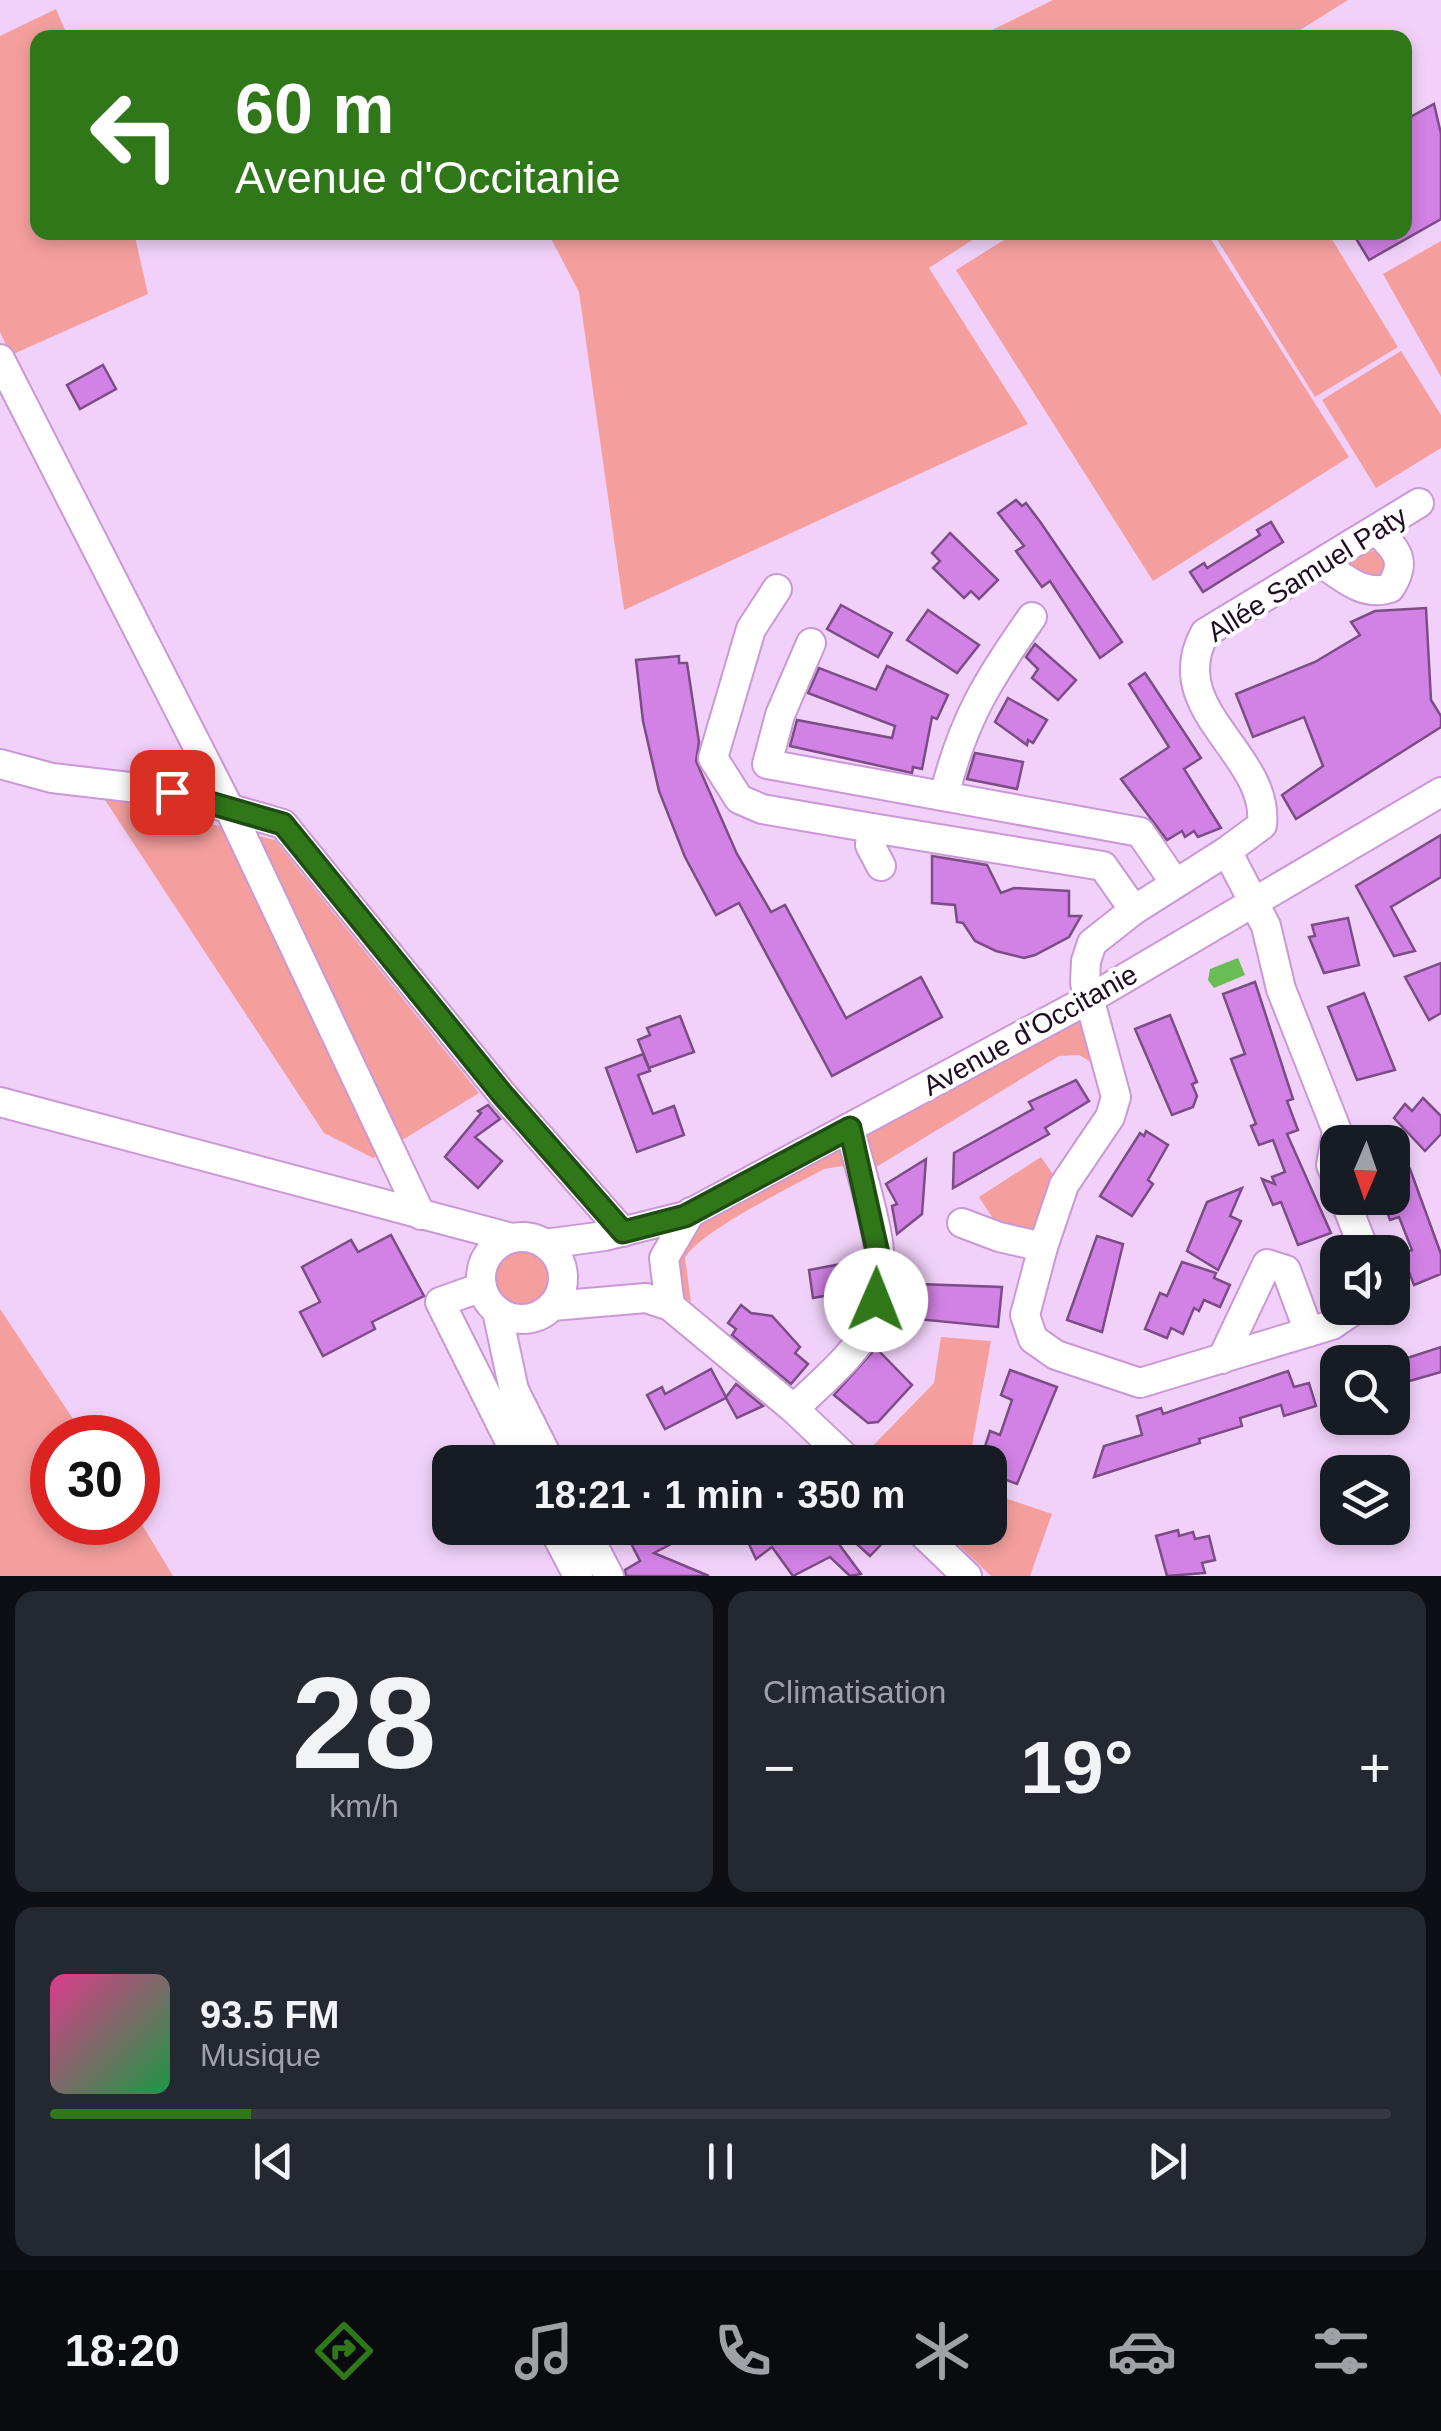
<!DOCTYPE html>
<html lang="fr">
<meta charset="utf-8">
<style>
body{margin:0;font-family:Helvetica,sans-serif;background:#242831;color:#f1f3f6;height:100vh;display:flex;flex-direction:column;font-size:38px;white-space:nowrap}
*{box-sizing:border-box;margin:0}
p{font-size:32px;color:#9ea1a6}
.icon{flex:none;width:55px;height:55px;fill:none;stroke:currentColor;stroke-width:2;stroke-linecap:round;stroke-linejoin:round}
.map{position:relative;height:1576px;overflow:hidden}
.drawer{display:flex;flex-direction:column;gap:15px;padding:15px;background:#0d0f14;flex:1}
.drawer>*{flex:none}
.banner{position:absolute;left:30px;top:30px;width:1382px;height:210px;border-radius:20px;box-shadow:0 5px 15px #0003;background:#30771a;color:#fff;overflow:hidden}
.needle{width:65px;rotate:182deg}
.buttons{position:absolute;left:1320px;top:1125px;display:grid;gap:20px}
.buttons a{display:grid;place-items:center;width:90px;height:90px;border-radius:20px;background:#171b24;box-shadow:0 5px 15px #0003;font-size:50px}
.speed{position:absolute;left:30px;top:1415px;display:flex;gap:20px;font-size:50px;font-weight:700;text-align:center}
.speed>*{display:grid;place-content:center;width:130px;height:130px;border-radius:50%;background:#171b24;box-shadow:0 5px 15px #0003;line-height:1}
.speed .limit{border:15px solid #d22;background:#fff;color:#111}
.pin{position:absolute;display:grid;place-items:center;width:85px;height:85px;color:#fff;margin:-42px;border-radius:20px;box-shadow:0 5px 15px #0006}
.me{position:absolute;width:110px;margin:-55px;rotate:1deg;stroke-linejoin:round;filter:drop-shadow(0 0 8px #0008)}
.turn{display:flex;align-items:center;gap:35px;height:210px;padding:0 40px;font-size:45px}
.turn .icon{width:130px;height:130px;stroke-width:2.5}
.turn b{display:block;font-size:70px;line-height:85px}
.big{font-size:75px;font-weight:600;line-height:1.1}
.drawer .tile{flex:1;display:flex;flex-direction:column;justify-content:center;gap:15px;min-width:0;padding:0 35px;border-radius:20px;background:#242831}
.drawer .dial{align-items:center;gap:0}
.dial b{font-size:130px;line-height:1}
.song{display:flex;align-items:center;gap:30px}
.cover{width:120px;height:120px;border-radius:15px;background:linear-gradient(135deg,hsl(330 70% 55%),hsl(140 70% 35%))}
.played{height:10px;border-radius:5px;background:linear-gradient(90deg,#30771a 15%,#363941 15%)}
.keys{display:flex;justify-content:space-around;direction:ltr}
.heat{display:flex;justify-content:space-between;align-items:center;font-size:55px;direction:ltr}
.drawer .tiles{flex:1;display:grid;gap:15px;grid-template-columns:1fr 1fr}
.tile:last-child{grid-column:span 2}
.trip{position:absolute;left:432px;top:1445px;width:575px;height:100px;border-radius:20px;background:#171b24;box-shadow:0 5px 15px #0003;font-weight:600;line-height:100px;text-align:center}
.menu{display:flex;height:160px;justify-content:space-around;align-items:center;background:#090b0e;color:#9ea1a6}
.menu .icon{width:70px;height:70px}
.menu .on{color:#30771a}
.menu b{font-size:45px;color:#f1f3f6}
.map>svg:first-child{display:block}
.green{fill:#f49f9e}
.water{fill:#6abd56}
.building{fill:#d282e5;stroke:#7b4c86;stroke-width:2.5}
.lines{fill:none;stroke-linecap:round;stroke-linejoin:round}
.minor-casing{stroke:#ca97d7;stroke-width:32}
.minor{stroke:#fff;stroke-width:28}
.route-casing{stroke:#1f4d11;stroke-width:25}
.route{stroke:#30771a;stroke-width:18}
.labels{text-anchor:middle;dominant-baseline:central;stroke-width:8;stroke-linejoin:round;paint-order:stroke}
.street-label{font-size:28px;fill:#200c24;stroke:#fff}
</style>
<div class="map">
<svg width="1441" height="1576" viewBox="0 0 1441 1576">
<rect width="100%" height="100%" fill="#f1d1f9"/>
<g class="green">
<path d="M1053 0H1348L1289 37H978Z"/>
<path d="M56 9 68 37 38 38V232L134 233 148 294 11 355 0 332V36Z"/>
<path d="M548 233H983L929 268 1028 424 624 610 579 292Z"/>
<path d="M1015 233H1207L1349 457 1153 581 956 270Z"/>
<path d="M1213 233H1328L1398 347 1315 397Z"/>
<path d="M1441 241V377L1383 274Z"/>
<path d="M1401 351 1441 415V448L1376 488 1322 400Z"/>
<path d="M1376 550 1386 554 1388 565 1382 574 1365 575 1350 564V557Z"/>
<path d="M103 797 275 840 479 1093 373 1158 324 1133Z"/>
<path d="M1069 1019 1088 1026 1094 1064 1079 1055 1059 1056 868 1172 859 1134Z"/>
<path d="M835 1149 843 1152 851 1174 842 1166 824 1169C791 1187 699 1232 685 1258L691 1302 672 1289 673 1261 694 1227Z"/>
<path d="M1041 1157 1056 1179 1034 1231 1000 1229 979 1197Z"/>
<circle cx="522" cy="1278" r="34"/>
<path d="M0 1309 85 1437 52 1438V1522H138V1518L173 1576H0Z"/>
<path d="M941 1337 991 1341 969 1462H867L862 1457 934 1383Z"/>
<path d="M990 1493 1052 1514 1030 1576H991L945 1532 943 1536 934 1528H990Z"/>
</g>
<path class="water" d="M1238 958 1245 975 1214 988 1208 980 1210 969Z"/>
<g class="building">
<path d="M1434 104 1441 134V219L1369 260 1352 232H1405V120Z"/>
<path d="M103 365 116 389 80 409 67 385Z"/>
<path d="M1016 500 1022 506 1026 503 1041 523 1122 642 1100 658 1050 581 1042 587 1016 551 1024 546 998 513Z"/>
<path d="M1271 522 1283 542 1203 592 1190 572 1204 563 1207 568 1260 535 1257 530Z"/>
<path d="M950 533 998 580 979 599 971 591 964 598 933 568 940 561 932 553Z"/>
<path d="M841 605 892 633 878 657 827 629Z"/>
<path d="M1426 608 1431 700 1441 716V727L1296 819 1282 795 1323 766 1304 717 1253 737 1236 694 1315 662 1360 635 1351 622 1375 611Z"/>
<path d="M928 610 979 645 957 673 907 640Z"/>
<path d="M1035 644 1076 680 1058 700 1032 678 1038 669 1026 657Z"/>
<path d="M679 656V663H687L699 742 696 761 737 854 771 912 785 905 846 1018 921 977 942 1017 832 1076 739 903 716 915 685 857 659 791 643 721 636 660Z"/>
<path d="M887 666 948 695 937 719 932 717 922 769 913 767 912 773 790 746 797 720 892 738 895 726 808 693 819 668 876 690Z"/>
<path d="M1145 673 1201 758 1184 769 1221 828 1198 837 1194 831 1185 837 1182 831 1167 840 1121 779 1169 747 1129 684Z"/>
<path d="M1008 698 1047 720 1033 743 1028 740 1027 745 995 722Z"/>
<path d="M975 753 1023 762 1017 789 967 779Z"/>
<path d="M1441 835V877L1391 907 1415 951 1394 956 1356 886Z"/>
<path d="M932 856 987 865 1001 893 1014 888 1069 891V916H1081L1069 937 1035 955 1024 958 996 951 975 941 963 923 957 922 955 905 932 903Z"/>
<path d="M1348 918 1359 965 1324 973 1309 937 1315 936 1312 925Z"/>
<path d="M1441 963V1013L1429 1020 1405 977Z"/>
<path d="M1255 982 1293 1099 1287 1101 1298 1130 1287 1134 1331 1233 1298 1245 1281 1202 1273 1205 1262 1179 1275 1184 1272 1177 1285 1172 1273 1140 1259 1145 1251 1126 1256 1124 1231 1059 1245 1054 1223 994Z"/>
<path d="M1364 993 1395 1070 1357 1080 1328 1007Z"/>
<path d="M1170 1015 1197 1082 1192 1084 1197 1096 1193 1107 1172 1115 1135 1029Z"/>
<path d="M680 1016 694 1052 649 1068 638 1040 650 1035 647 1028Z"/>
<path d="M643 1054 650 1071 638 1075 653 1114 674 1106 684 1135 637 1152 606 1068Z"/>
<path d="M1076 1080 1089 1101 1045 1128 1049 1134 953 1188 954 1153 1033 1109 1029 1102Z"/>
<path d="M1423 1098 1441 1116V1134L1425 1151 1394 1118 1405 1104 1412 1111Z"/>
<path d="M488 1105 500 1119 475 1137 502 1161 478 1188 445 1157 481 1113 478 1111Z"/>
<path d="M1146 1131 1168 1145 1148 1180 1153 1184 1132 1216 1100 1196 1140 1133 1144 1136Z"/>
<path d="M926 1159 922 1214 897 1234 892 1206 897 1204 886 1184Z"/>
<path d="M1410 1169 1441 1254V1274L1414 1285 1402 1254 1412 1250 1399 1217 1390 1220 1382 1198H1392V1176Z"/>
<path d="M1242 1188 1230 1216 1241 1221 1218 1270 1187 1251 1207 1202Z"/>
<path d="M391 1235 424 1296 372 1322 375 1329 323 1356 300 1312 320 1302 302 1267 351 1240 358 1252Z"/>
<path d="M1097 1236 1123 1244 1102 1332 1067 1320Z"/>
<path d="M1182 1262 1216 1273 1214 1278 1230 1285 1220 1307 1204 1300 1199 1311 1194 1308 1183 1334 1171 1328 1167 1338 1145 1329 1160 1293 1167 1296Z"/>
<path d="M841 1264 846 1292 813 1298 809 1270Z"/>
<path d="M900 1273 918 1275V1284L1002 1287 998 1327 896 1317Z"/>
<path d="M741 1305 751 1313 772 1316 800 1347 795 1353 808 1364 791 1384 732 1335 736 1329 728 1323Z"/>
<path d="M1441 1347V1372L1392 1386V1363Z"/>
<path d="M876 1348 912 1385 878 1422 868 1423 834 1395Z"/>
<path d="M711 1369 726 1397 736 1384 763 1406 737 1418 726 1398 665 1429 647 1395 662 1387 665 1394Z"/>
<path d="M1010 1370 1057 1387 1017 1484 990 1474V1462H980L990 1431 1000 1435 1012 1400 1001 1395Z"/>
<path d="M1288 1371 1294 1387 1309 1383 1316 1406 1284 1416 1281 1405 1240 1418 1242 1426 1199 1439 1200 1443 1094 1477 1104 1446 1142 1435 1137 1416 1161 1408 1163 1414Z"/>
<path d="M623 1528H663L671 1544 654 1553 709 1576H626L625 1570 640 1561Z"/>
<path d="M758 1528H827L861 1574 850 1576 830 1557 793 1576 772 1547 756 1559 749 1544 762 1533Z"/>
<path d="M839 1528H897L870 1556Z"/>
<path d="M1178 1530 1179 1536 1193 1532 1195 1539 1209 1536 1215 1560 1202 1563 1205 1573 1167 1576 1156 1536Z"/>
</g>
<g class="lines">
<g class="minor-casing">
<g id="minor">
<path d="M0 359 228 806 421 1215"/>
<path d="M1323 564C1344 578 1364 597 1390 588 1408 561 1397 550 1376 530"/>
<path d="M777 589 751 629 713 758 739 799 762 809 872 828"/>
<path d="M811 643 780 715 767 764 1140 832 1175 883"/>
<path d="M0 764 52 778 172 792 283 824 502 1094 623 1232"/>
<path d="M944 796C963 720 987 681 1032 617"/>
<path d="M1227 851 1262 825C1270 754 1162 710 1205 633L1419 503"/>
<path d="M881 866 870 845 872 828 1103 866 1134 910 1227 851 1266 926 1281 989 1337 1131 1331 1165 1338 1182"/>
<path d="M1134 910 1092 943 1086 961 1085 983 1116 1097 1110 1117 1064 1185 1043 1247 1025 1315 1033 1339 1056 1355 1140 1383 1332 1325 1357 1308"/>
<path d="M0 1102 512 1238"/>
<path d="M1344 1198 1365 1252"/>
<path d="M962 1223 999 1237 1043 1247"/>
<circle cx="522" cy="1278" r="41"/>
<path d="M545 1244 605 1236 685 1216 1091 998 1441 792"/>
<path d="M482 1287 440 1302 520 1462"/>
<path d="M552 1306 646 1298 670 1306 794 1409 850 1462"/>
<path d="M670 1306 664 1258 691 1212"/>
<path d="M497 1311 514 1390 550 1462"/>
<path d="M1222 1359 1267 1264 1286 1270 1309 1332"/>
<path d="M794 1409C819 1384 857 1354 872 1321 896 1264 863 1185 850 1129"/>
<path d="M553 1528 578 1576"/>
<path d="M584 1528 609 1576"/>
<path d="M917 1528 967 1576"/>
</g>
</g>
<use href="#minor" class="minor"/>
</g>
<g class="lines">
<g class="route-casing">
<path id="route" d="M172 792 283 824 502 1094 623 1232 685 1216 850 1128 878 1254 876 1300"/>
</g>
<use href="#route" class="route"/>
</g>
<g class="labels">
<g class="street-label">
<text transform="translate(1307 574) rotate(-32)">Allée Samuel Paty</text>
<text transform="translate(1030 1030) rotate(-29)">Avenue d'Occitanie</text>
</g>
</g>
</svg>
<div class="buttons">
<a><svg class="needle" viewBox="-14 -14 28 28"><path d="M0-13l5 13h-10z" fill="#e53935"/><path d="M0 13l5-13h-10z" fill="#9ea1a6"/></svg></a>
<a><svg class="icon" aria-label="sound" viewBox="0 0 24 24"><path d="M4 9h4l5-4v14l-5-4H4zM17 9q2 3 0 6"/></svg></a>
<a><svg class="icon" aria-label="search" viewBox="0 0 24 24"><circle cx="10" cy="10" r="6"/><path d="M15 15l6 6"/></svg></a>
<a><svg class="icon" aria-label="layers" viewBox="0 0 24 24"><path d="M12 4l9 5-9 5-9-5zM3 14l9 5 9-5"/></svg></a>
</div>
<div class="speed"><div class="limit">30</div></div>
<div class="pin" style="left:172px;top:792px;background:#d93025"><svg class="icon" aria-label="arrive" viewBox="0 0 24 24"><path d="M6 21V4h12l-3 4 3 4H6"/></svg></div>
<svg class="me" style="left:876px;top:1300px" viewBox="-20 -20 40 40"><circle r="19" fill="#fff"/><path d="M0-13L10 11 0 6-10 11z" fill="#30771a"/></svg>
<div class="trip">18:21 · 1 min · 350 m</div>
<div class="banner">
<div class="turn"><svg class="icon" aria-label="left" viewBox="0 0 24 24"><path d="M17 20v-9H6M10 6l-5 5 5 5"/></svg><div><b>60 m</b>Avenue d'Occitanie</div></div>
</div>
</div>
<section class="drawer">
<div class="tiles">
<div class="tile dial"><b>28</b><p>km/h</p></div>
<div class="tile"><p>Climatisation</p>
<div class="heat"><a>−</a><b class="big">19°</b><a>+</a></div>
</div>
<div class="tile">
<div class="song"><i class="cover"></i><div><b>93.5 FM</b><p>Musique</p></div></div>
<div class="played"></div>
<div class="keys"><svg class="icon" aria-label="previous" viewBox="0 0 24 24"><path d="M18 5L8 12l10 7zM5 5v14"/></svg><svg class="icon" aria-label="pause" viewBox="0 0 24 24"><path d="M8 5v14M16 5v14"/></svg><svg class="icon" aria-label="next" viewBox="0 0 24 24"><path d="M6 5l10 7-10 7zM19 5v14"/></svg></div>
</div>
</div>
</section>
<nav class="menu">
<b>18:20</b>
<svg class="icon on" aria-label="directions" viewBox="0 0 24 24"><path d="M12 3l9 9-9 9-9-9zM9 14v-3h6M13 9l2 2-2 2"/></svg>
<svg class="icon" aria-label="music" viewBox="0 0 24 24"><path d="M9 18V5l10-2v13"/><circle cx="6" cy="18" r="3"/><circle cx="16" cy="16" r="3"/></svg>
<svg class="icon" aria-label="phone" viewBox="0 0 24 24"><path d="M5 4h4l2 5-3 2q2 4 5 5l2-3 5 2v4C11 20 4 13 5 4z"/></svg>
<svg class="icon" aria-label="climate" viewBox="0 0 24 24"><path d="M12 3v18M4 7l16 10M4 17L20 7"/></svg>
<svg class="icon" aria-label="car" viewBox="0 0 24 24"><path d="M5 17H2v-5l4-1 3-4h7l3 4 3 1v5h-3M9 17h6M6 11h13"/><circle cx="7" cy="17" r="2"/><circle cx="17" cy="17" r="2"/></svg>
<svg class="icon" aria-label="filters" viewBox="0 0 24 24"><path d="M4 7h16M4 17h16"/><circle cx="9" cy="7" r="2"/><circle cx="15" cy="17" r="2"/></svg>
</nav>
